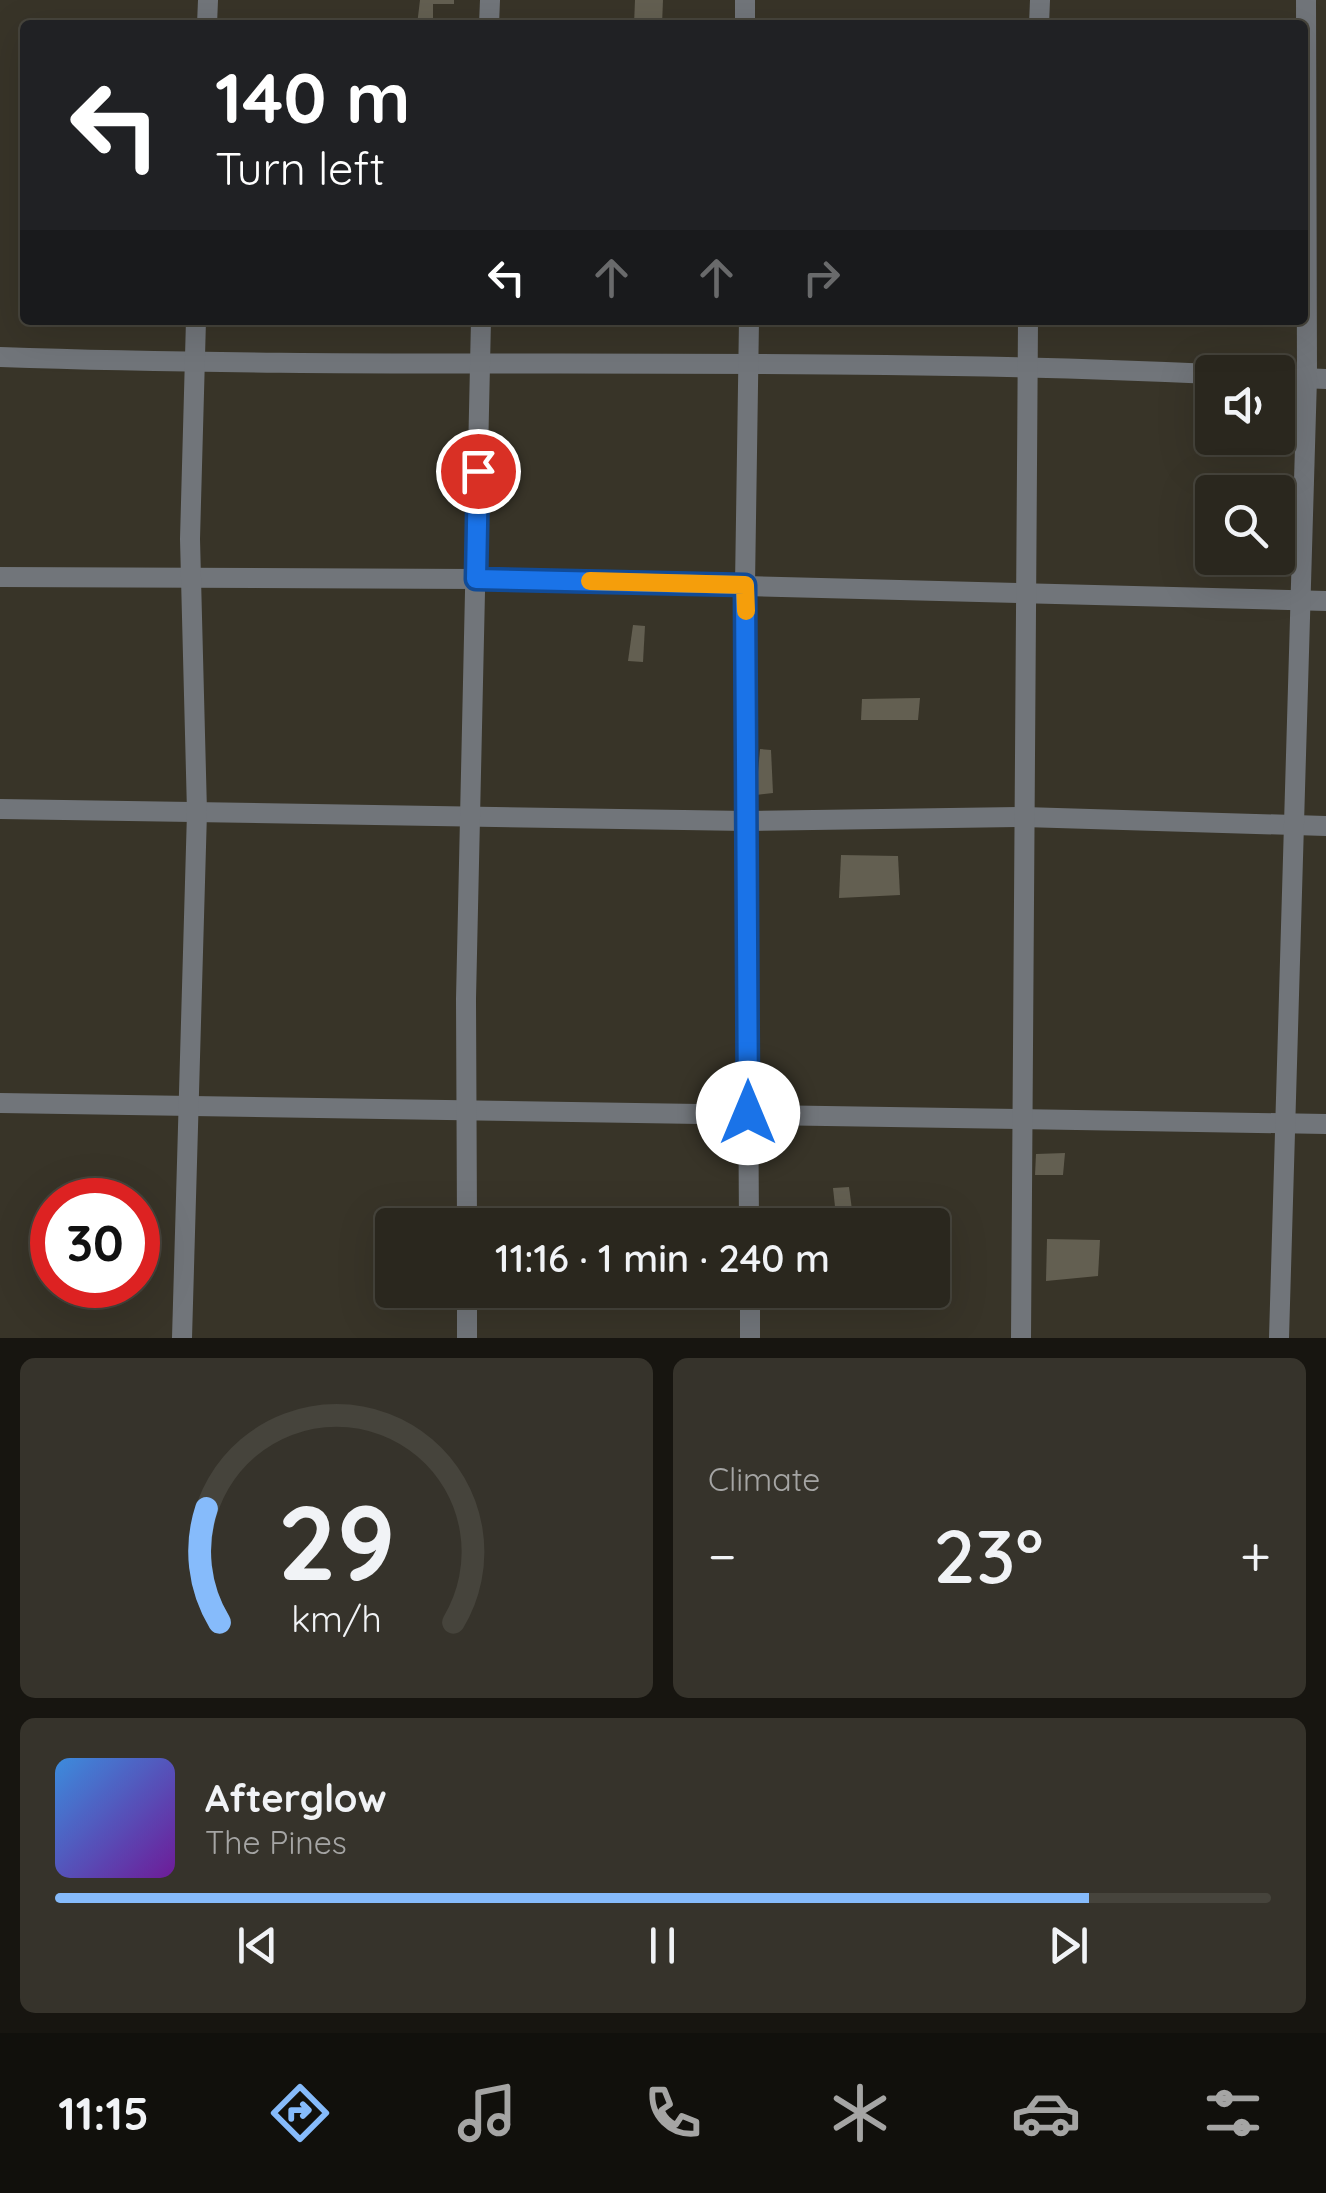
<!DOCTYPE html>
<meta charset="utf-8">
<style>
body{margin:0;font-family:Quicksand,sans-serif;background:#36332b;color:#f1f3f6;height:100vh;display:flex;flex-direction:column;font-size:38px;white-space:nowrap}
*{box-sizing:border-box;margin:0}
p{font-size:32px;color:#a5a5a4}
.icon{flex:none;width:55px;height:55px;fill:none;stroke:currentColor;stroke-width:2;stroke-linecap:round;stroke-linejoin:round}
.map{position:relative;height:1338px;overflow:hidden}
.details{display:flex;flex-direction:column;gap:20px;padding:20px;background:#171510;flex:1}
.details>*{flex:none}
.top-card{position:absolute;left:20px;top:20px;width:1288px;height:305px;border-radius:10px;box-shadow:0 10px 40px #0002,0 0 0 2px #46443c;background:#202124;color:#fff;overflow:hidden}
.tools{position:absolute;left:1195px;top:355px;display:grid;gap:20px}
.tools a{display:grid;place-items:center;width:100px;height:100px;border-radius:10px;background:#2a271e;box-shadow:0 10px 40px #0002,0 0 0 2px #46443c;font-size:50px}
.speed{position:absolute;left:30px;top:1178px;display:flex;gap:20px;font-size:50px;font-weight:700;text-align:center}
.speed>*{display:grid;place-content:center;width:130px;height:130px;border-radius:50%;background:#2a271e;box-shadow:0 10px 40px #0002,0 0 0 2px #46443c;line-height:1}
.speed .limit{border:15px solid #d22;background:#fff;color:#111}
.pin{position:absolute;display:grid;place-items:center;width:85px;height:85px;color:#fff;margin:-42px;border:5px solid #fff;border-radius:50%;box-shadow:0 2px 10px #0007}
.me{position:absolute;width:110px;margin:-55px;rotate:0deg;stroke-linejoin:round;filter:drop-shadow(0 0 8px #0008)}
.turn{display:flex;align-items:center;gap:35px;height:210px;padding:0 30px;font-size:45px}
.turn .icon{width:130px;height:130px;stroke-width:2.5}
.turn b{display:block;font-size:70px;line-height:85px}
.lanes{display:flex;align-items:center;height:95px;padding:0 30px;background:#0003;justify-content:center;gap:50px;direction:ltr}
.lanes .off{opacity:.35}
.big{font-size:75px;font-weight:600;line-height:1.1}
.details .widget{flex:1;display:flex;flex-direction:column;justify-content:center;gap:15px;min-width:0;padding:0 35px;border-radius:15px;background:#36332b}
.details .dial{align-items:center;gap:0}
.dial svg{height:260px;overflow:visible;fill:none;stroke:#46443c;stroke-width:7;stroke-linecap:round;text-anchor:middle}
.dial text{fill:#f1f3f6;stroke:none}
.song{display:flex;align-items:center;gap:30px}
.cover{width:120px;height:120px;border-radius:15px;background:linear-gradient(135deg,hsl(210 70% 55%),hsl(280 70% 35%))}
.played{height:10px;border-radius:5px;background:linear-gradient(90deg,#86bbfb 85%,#46443c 85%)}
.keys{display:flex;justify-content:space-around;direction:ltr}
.heat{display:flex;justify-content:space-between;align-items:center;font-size:55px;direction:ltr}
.details .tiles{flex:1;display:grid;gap:20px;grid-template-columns:1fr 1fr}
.widget:last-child{grid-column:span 2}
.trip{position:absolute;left:375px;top:1208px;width:575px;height:100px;border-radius:10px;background:#2a271e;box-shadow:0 10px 40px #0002,0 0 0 2px #46443c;font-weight:600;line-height:100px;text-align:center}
.menu{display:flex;height:160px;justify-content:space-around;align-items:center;background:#11100c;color:#a5a5a4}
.menu .icon{width:70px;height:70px}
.menu .on{color:#86bbfb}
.menu b{font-size:45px;color:#f1f3f6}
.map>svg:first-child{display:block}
.building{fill:#635f51}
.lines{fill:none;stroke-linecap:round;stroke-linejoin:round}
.minor{stroke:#71757a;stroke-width:20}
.route-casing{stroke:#114b97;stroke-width:25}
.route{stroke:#1a73e8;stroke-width:18}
.slow{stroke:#f59e0b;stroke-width:18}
</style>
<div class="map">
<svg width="1326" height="1338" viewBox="0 0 1326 1338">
<rect width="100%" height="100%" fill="#383428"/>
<g class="building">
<path d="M420 0H454V4H433V22L417 25Z"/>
<path d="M635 0H663L662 25H634Z"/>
<path d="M633 625 645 626 643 662 628 661Z"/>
<path d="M920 698 918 720H861L862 699Z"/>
<path d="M760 749 771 750 773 793 756 795Z"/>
<path d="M841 855 898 856 900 895 839 898Z"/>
<path d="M1065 1153 1063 1175H1035L1036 1154Z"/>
<path d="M849 1187 854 1225H837L833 1188Z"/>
<path d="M1047 1239 1100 1240 1098 1276 1046 1281Z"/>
</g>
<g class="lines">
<g class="minor">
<path d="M745 0V25"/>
<path d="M207 25 208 0"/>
<path d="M489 25 490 0"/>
<path d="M1039 25 1040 0"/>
<path d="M0 357C404 371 808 355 1212 374"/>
<path d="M1278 377 1326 379"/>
<path d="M0 577 476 579 1326 601"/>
<path d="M0 809 747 821 1024 817 1326 826"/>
<path d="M0 1103 1326 1124"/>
<path d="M467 1225 466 999 481 320"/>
<path d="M749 1225 745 585 749 320"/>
<path d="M467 1290V1338"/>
<path d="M750 1290V1338"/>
<path d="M182 1338 197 812 190 539 196 320"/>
<path d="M1021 1338 1028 320"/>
<path d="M1279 1338 1307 378 1306 0"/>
</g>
</g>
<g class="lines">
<g class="route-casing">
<path id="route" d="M478 471 476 579 745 585 748 1113"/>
</g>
<use href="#route" class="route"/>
<path class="slow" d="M590 581 745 585 746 611"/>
</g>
</svg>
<div class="tools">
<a><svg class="icon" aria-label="sound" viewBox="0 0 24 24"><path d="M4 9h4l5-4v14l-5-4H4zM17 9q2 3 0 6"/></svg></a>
<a><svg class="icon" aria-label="search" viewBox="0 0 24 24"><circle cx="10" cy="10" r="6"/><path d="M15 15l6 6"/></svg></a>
</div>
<div class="speed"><div class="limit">30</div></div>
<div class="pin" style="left:478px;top:471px;background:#d93025"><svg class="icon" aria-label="arrive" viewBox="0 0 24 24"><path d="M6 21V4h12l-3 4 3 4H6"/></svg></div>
<svg class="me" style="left:748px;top:1113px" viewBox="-20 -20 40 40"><circle r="19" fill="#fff"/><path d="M0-13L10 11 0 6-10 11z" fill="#1a73e8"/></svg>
<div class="trip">11:16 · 1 min · 240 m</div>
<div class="top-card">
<div class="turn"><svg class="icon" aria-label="left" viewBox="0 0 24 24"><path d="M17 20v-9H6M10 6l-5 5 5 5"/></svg><div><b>140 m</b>Turn left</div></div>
<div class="lanes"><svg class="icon" aria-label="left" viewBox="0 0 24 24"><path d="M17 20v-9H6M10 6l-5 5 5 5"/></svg><svg class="icon off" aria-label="ahead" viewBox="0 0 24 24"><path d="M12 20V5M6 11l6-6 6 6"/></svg><svg class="icon off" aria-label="ahead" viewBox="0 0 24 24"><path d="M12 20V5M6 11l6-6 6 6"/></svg><svg class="icon off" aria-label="right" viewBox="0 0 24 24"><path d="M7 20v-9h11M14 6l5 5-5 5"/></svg></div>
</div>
</div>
<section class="details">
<div class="tiles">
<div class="widget dial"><svg viewBox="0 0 100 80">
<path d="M14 69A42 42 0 1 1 86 69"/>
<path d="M14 69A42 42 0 0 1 10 34" stroke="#86bbfb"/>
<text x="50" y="56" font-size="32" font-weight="700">29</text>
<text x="50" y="72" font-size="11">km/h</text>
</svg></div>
<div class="widget"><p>Climate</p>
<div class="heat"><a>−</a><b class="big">23°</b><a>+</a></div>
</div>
<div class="widget">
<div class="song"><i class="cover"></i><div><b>Afterglow</b><p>The Pines</p></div></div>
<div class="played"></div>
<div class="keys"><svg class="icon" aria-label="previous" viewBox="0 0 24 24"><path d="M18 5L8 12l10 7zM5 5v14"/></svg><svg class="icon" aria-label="pause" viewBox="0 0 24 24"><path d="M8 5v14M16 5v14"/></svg><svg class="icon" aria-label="next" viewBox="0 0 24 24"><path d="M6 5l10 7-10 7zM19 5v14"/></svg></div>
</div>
</div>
</section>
<nav class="menu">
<b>11:15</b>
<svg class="icon on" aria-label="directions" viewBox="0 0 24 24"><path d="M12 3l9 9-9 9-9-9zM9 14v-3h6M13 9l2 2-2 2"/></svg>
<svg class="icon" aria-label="music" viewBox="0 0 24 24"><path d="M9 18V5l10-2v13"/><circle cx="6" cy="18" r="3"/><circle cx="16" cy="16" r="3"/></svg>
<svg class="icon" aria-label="phone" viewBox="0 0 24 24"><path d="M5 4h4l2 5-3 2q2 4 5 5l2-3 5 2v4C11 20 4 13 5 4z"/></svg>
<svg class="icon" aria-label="climate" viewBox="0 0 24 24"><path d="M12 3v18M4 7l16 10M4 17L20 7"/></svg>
<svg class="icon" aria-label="car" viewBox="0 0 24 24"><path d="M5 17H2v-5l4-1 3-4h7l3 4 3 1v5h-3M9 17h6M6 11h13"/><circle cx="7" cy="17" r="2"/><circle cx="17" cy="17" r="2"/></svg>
<svg class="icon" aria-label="filters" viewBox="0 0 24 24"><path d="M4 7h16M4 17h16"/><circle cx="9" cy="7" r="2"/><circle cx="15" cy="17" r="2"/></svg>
</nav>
